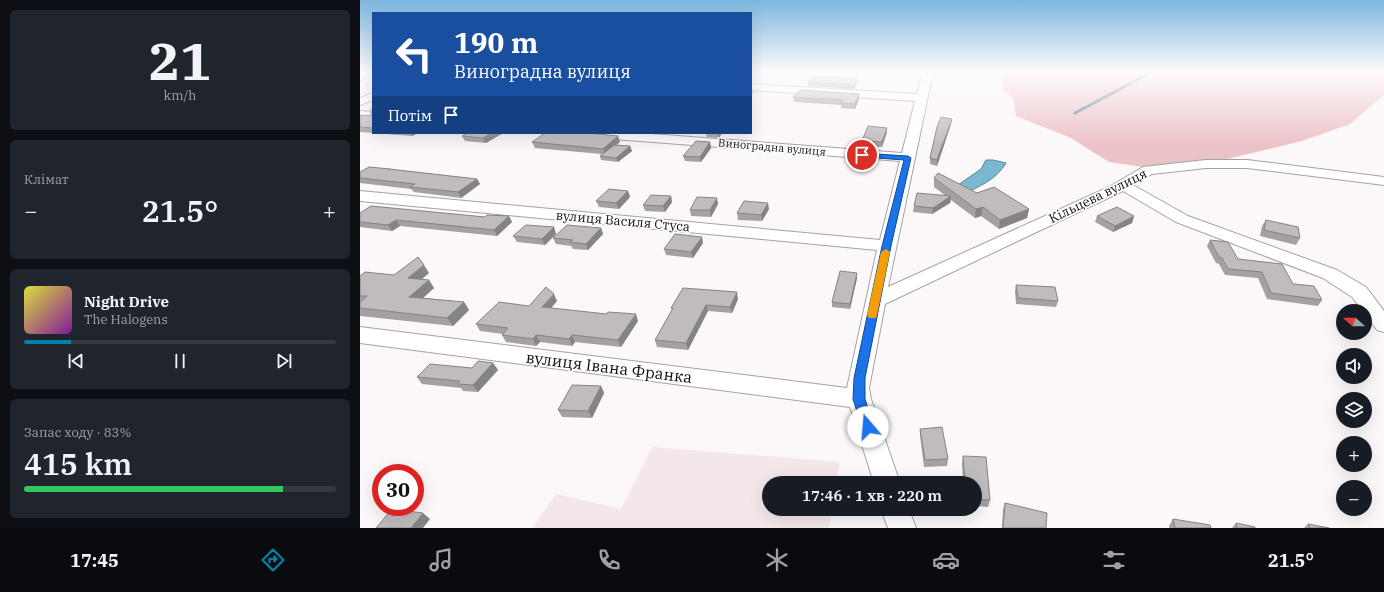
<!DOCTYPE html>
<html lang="uk">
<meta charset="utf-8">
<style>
body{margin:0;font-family:"IBM Plex Serif",serif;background:#20242c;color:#f1f3f6;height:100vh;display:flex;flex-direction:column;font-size:15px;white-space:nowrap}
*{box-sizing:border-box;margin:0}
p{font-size:13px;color:#9ea1a6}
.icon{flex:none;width:22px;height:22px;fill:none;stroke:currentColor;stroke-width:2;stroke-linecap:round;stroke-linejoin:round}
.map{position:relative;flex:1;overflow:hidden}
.side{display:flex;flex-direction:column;gap:10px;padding:10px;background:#0d0f14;width:360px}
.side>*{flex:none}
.top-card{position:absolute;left:12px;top:12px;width:380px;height:122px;border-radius:0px;box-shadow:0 4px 16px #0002;background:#1a4fa0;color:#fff;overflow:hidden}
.needle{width:26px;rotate:291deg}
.controls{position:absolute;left:976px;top:304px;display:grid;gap:8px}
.controls a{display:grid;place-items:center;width:36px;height:36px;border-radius:50%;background:#171b24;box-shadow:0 4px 16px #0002;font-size:20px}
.speed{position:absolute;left:12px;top:464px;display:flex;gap:8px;font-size:20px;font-weight:700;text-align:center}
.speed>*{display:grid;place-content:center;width:52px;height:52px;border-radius:50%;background:#171b24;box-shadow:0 4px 16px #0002;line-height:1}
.speed .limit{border:6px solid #d22;background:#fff;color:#111}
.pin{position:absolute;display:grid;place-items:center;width:34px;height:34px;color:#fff;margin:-17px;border:2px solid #fff;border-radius:50%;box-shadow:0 1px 4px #0007}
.me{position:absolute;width:44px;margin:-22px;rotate:342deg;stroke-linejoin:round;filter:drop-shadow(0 0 3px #0008)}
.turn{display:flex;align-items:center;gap:14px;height:84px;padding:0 16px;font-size:18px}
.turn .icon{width:52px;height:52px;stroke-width:2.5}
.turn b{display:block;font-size:28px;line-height:34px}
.then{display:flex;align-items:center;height:38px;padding:0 16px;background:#0003;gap:8px;font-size:15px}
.big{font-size:30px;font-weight:600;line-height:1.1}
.side .card{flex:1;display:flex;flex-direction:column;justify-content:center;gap:6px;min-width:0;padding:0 14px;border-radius:6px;background:#20242c}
.side .dial{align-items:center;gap:0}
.dial b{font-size:52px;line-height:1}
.song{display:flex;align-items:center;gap:12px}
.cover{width:48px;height:48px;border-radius:6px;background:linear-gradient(135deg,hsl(60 70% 55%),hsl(290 70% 35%))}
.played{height:4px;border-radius:2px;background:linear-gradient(90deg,#0281a6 15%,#363941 15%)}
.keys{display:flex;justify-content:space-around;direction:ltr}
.heat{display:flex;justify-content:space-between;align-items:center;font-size:22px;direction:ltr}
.charge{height:6px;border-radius:3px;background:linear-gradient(90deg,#34c759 83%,#363941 0)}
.trip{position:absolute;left:402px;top:476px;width:220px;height:40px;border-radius:20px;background:#171b24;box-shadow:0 4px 16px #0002;font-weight:600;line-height:40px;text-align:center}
.dock{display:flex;height:64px;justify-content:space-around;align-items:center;background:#090b0e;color:#9ea1a6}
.dock .icon{width:28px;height:28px}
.dock .selected{color:#0281a6}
.dock b{font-size:18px;color:#f1f3f6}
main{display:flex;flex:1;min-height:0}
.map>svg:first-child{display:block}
.built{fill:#f4e7e9}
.green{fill:#ebc2c7}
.water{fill:#7bb8d2;stroke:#5b8597}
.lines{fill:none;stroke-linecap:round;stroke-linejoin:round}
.stream{stroke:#5b8597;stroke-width:3}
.minor-casing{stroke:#a6a2a3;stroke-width:2}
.minor{fill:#fff;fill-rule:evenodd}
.wall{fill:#a5a1a2}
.shaded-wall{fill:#868384}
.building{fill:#c0bbbc;stroke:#868384}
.route{fill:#1a73e8;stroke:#114b97}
.slow{fill:#f59e0b}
.labels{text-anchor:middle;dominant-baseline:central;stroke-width:3.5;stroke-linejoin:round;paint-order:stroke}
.far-street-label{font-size:11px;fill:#0f0e0e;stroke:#fff}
.street-label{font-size:13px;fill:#0f0e0e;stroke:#fff}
.near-street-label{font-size:16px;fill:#0f0e0e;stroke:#fff}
</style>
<main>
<section class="side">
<div class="card dial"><b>21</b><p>km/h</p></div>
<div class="card"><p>Клімат</p>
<div class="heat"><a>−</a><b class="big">21.5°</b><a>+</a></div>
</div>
<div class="card">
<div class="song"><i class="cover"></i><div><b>Night Drive</b><p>The Halogens</p></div></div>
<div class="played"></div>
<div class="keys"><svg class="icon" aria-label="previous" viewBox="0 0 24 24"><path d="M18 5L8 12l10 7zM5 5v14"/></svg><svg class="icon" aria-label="pause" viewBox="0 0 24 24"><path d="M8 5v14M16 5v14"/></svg><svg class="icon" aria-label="next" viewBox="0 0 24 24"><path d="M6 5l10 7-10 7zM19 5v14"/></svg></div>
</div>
<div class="card"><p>Запас ходу · 83%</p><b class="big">415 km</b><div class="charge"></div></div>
</section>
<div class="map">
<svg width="1024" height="528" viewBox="0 0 1024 528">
<rect width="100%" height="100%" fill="#fcf7f8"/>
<path class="built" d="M292 447 480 462 476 483H409V509H472L469 528H172L196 494 261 509Z"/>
<path class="green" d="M644 72H1024V95L990 124 942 141 867 159 783 167 749 162 711 138 656 116 653 98 642 90Z"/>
<path class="water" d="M626 160H633L646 163C637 178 624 184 610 191L598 185 621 169Z"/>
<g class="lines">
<path class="stream" d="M715 113 792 72"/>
<g class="minor-casing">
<g id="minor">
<path d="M2 72H13V75L0 80V73Z"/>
<path d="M563 72H573L528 287 749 187 783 167 846 160H887L1024 177V185L887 168H846L792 174 773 185 828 216 977 270 1006 287 1024 311V332L1017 330 1005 314V311H1003L992 297 963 278 816 222 763 191 525 304 509 388 511 399 540 483H514L490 407 0 343V327L487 388 517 250 0 201V191L520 240 540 161 228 137 223 136 222 133H278L542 153 555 101 391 90V84L557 94Z"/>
<path d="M13 93V100L0 105V98Z"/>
<path d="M0 111 13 112V120L0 119Z"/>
<path d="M521 509H549L556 528H528Z"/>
</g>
</g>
<use href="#minor" class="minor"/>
</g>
<g class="wall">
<path d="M448 82H497L494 89 448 86Z"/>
<path d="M433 97 499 99 495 109 481 108V105L434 102Z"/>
<path d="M13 108V133L0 132V115L11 116Z"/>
<path d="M592 119 591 124 577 166 570 164V158Z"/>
<path d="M527 132 522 147 502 146V141Z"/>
<path d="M14 133H58L52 136Z"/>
<path d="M107 133H143L126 143 105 141 102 136Z"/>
<path d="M337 133H362L359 138 347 137 346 134Z"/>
<path d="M258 136 260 142 256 145 270 146 272 151 258 162 241 160 240 156 242 154 175 148 172 142Z"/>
<path d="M350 142 351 148 341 162 325 161 323 156Z"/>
<path d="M30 169 117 179 120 184 101 198 54 192 51 189 0 183V172Z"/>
<path d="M574 178 617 193 669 209 667 218 639 229 621 216 615 218 591 200 590 203 572 214 553 212 554 206 586 196 574 187Z"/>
<path d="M268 191 270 197 259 209 239 207 236 201Z"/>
<path d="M311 196 312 202 305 212 285 211 283 205Z"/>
<path d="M358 204 351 217 331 216 330 210Z"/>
<path d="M409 209 402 221 378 220 377 213Z"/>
<path d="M0 213 152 222 137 236 40 226 32 231 0 227Z"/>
<path d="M737 216H774L772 223 753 232 735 222Z"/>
<path d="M906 220 940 238 936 245 900 236 902 226Z"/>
<path d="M194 227 196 234 185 245 157 242 153 236Z"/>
<path d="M241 228 243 234 228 250 213 249 211 246 196 244 193 238Z"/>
<path d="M850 240 878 259 933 284 962 300 958 306 907 299 898 278 865 275 859 264 856 263 847 246Z"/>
<path d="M343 243 333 258 306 255 304 249Z"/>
<path d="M69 273 61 279 74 288 63 298 104 302 109 310 93 326 0 316V276L34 275Z"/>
<path d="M497 278 490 309 472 307V302Z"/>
<path d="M656 285 698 301 696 307 656 304 655 291Z"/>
<path d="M378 299 372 313 348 311 328 350 297 347 295 340 312 310 311 308Z"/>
<path d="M197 301 191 308 278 321 261 347 215 342 212 346 180 342 176 346 146 342 142 335 143 334 120 331 116 324 169 306Z"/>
<path d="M133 363 138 370 118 392 103 391 101 388 62 384 57 377 112 368Z"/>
<path d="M241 386 244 393 232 418 202 417 198 410Z"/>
<path d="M560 429 588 459 587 466 564 467 560 435Z"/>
<path d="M603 456 630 500 628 507 615 506V483H603L602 463Z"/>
<path d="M645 503 686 528H642L643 509Z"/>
<path d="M813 519 851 528H809V526Z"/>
<path d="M876 523 895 528H872Z"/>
<path d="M948 524 969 528H944Z"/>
</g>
<g class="shaded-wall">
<path d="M497 78V82L494 89V85Z"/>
<path d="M392 89 393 93 391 95V90Z"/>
<path d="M499 94V99L495 109V104Z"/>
<path d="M592 119 591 124 577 166V160Z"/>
<path d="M527 128V132L522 147V142Z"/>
<path d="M51 133H58L52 136Z"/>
<path d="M131 133H143L126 143 123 138Z"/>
<path d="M358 133H362L359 138Z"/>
<path d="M258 136 260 142 245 154 243 149Z"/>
<path d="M350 142 351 148 341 162 340 157Z"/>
<path d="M270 146 272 151 258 162 256 158Z"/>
<path d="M117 179 120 184 101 198 98 192Z"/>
<path d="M268 191 270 197 259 209 256 203Z"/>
<path d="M311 196 312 202 305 212 303 206Z"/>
<path d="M591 196 590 203 572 214 573 208Z"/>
<path d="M357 198 358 204 351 217 350 210Z"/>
<path d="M408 203 409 209 402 221 401 215Z"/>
<path d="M623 207 621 216 615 218 616 209Z"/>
<path d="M669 209 667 218 639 229 640 220Z"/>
<path d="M149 216 152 222 137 236 134 230Z"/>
<path d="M774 216 772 223 753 232 755 226Z"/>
<path d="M36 220 40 226 32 231 28 225Z"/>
<path d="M194 227 196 234 185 245 182 239Z"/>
<path d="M241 228 243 234 228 250 226 244Z"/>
<path d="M342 237 343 243 333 258 331 252Z"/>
<path d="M64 265 69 273 54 286 48 278Z"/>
<path d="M497 273V278L490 309V304Z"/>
<path d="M69 280 74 288 55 305 49 297Z"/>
<path d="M377 292 378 299 372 313 370 307Z"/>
<path d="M194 294 197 301 186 314 182 307Z"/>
<path d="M104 302 109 310 93 326 87 318Z"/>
<path d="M346 305 348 311 328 350 326 343Z"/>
<path d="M276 314 278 321 261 347 258 340Z"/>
<path d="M176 335 180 342 176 346 173 339Z"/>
<path d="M212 335 215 342 212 346 209 339Z"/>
<path d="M133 363 138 370 118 392 113 385Z"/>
<path d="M241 386 244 393 232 418 228 411Z"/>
<path d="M63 513 70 519 63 528H51Z"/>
</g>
<g class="building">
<path d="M454 76 497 78 494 85 448 82Z"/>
<path d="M440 90 499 94 495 104 481 103 483 100 433 97Z"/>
<path d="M13 108V128L0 127V115L11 116V109Z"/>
<path d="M581 117 592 119 577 160 570 158 577 127Z"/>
<path d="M508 126 527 128 522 142 502 141Z"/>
<path d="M107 133H131L123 138 102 136Z"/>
<path d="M185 133H228L258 136 243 149 172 142Z"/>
<path d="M336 141 350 142 340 157 323 156Z"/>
<path d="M254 145 270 146 256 158 240 156Z"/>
<path d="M9 167 30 169H29L117 179 98 192 50 187 55 184 0 178V172Z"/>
<path d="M578 173 617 193 634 187 669 209 640 220 623 207 616 209 574 178Z"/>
<path d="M249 189 268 191 256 203 236 201Z"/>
<path d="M557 193 591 196 573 208 554 206Z"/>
<path d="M291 195 311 196 303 206 283 205Z"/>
<path d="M337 197 357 198 350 210H330Z"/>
<path d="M384 201 408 203 401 215 377 213Z"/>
<path d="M11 206 125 217 127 215 149 216 134 230 36 220 28 225 0 222V213Z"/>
<path d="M757 207 774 216 755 226 737 216Z"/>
<path d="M906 220 938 227 940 238 904 230Z"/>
<path d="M166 225 194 227 182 239 153 236Z"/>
<path d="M207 225 241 228 226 244 210 242 213 240 193 238Z"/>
<path d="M315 234 342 237 331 252 304 249Z"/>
<path d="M850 240 868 242 878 259 922 264 933 284 954 286 962 300 911 293 902 272 868 269 862 258 859 257Z"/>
<path d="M58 257 64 265 48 278 69 280 49 297 104 302 87 318 0 308V302L7 296H0V276L5 272 34 275Z"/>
<path d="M480 271 497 273 490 304 472 302Z"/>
<path d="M656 285 695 287 698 301 658 298Z"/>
<path d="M186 287 194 294 182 307 247 314 248 312 276 314 258 340 212 335 209 339 176 335 173 339 142 335 148 328 116 324 139 302 169 306Z"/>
<path d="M323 288 377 292 370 307 346 305 326 343 295 340 313 308H311Z"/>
<path d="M118 361 133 363 113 385 98 384 100 381 57 377 70 364 112 368Z"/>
<path d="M212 385 241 386 228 411 198 410Z"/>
<path d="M582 427 588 459 565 460 560 429Z"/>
<path d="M603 456 626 457 630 500 615 499V483H605Z"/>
<path d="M645 503 687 513 686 528H643Z"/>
<path d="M32 509 63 513 51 528H16Z"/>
<path d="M813 519 850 525 851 528H815Z"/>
<path d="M876 523 895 527V528H877Z"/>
<path d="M948 524 969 528H950Z"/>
</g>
<linearGradient id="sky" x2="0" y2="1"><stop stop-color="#7cb6df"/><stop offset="0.49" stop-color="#fefbfc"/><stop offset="1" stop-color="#fefbfc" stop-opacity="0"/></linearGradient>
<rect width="1024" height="146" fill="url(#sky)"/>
<path class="route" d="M500 153 548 156 551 158 531 246 505 378V399L514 427 513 431 508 433 504 431 502 427 493 399 494 378 522 246 544 160 502 157 500 156Z"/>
<path class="slow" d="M526 249 530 252 517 315 516 318H509L507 315 521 252Z"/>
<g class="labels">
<g class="far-street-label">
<text transform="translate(412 147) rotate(5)">Виноградна вулиця</text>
</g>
<g class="street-label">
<text transform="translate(738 196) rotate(-26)">Кільцева вулиця</text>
<text transform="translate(263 221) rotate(5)">вулиця Василя Стуса</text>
</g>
<g class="near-street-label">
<text transform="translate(249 367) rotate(7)">вулиця Івана Франка</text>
</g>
</g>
</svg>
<div class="controls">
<a><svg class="needle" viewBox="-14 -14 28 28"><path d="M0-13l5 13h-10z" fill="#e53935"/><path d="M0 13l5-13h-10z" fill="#9ea1a6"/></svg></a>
<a><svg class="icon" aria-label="sound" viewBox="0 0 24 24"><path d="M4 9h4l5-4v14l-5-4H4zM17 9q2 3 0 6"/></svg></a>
<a><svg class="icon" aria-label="layers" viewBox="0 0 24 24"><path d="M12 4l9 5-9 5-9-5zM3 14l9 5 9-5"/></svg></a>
<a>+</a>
<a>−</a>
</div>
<div class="speed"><div class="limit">30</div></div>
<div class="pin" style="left:502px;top:155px;background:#d93025"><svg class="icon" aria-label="arrive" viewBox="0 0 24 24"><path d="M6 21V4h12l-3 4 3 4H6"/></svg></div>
<svg class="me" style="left:508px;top:427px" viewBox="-20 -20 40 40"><circle r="19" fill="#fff"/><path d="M0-13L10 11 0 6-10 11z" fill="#1a73e8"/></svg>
<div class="trip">17:46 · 1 хв · 220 m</div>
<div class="top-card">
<div class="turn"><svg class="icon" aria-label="left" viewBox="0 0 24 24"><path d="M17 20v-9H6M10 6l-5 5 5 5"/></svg><div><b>190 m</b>Виноградна вулиця</div></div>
<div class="then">Потім<svg class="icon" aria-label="arrive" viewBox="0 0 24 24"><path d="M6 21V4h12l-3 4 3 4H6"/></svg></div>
</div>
</div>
</main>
<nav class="dock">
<b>17:45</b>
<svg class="icon selected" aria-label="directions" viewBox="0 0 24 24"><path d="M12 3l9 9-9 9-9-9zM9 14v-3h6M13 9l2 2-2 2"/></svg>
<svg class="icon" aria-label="music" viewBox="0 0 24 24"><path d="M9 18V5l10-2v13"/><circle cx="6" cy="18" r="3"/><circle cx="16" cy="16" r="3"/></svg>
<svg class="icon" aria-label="phone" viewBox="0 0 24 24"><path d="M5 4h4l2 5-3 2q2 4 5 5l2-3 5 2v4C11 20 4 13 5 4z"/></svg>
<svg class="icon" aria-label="climate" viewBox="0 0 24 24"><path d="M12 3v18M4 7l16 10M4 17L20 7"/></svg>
<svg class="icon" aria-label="car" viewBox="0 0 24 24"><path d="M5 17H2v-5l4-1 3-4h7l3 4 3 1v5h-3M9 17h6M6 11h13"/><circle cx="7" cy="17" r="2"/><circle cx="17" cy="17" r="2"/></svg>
<svg class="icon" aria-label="filters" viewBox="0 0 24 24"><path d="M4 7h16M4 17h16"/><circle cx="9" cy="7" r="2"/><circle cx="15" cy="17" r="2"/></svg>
<b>21.5°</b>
</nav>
